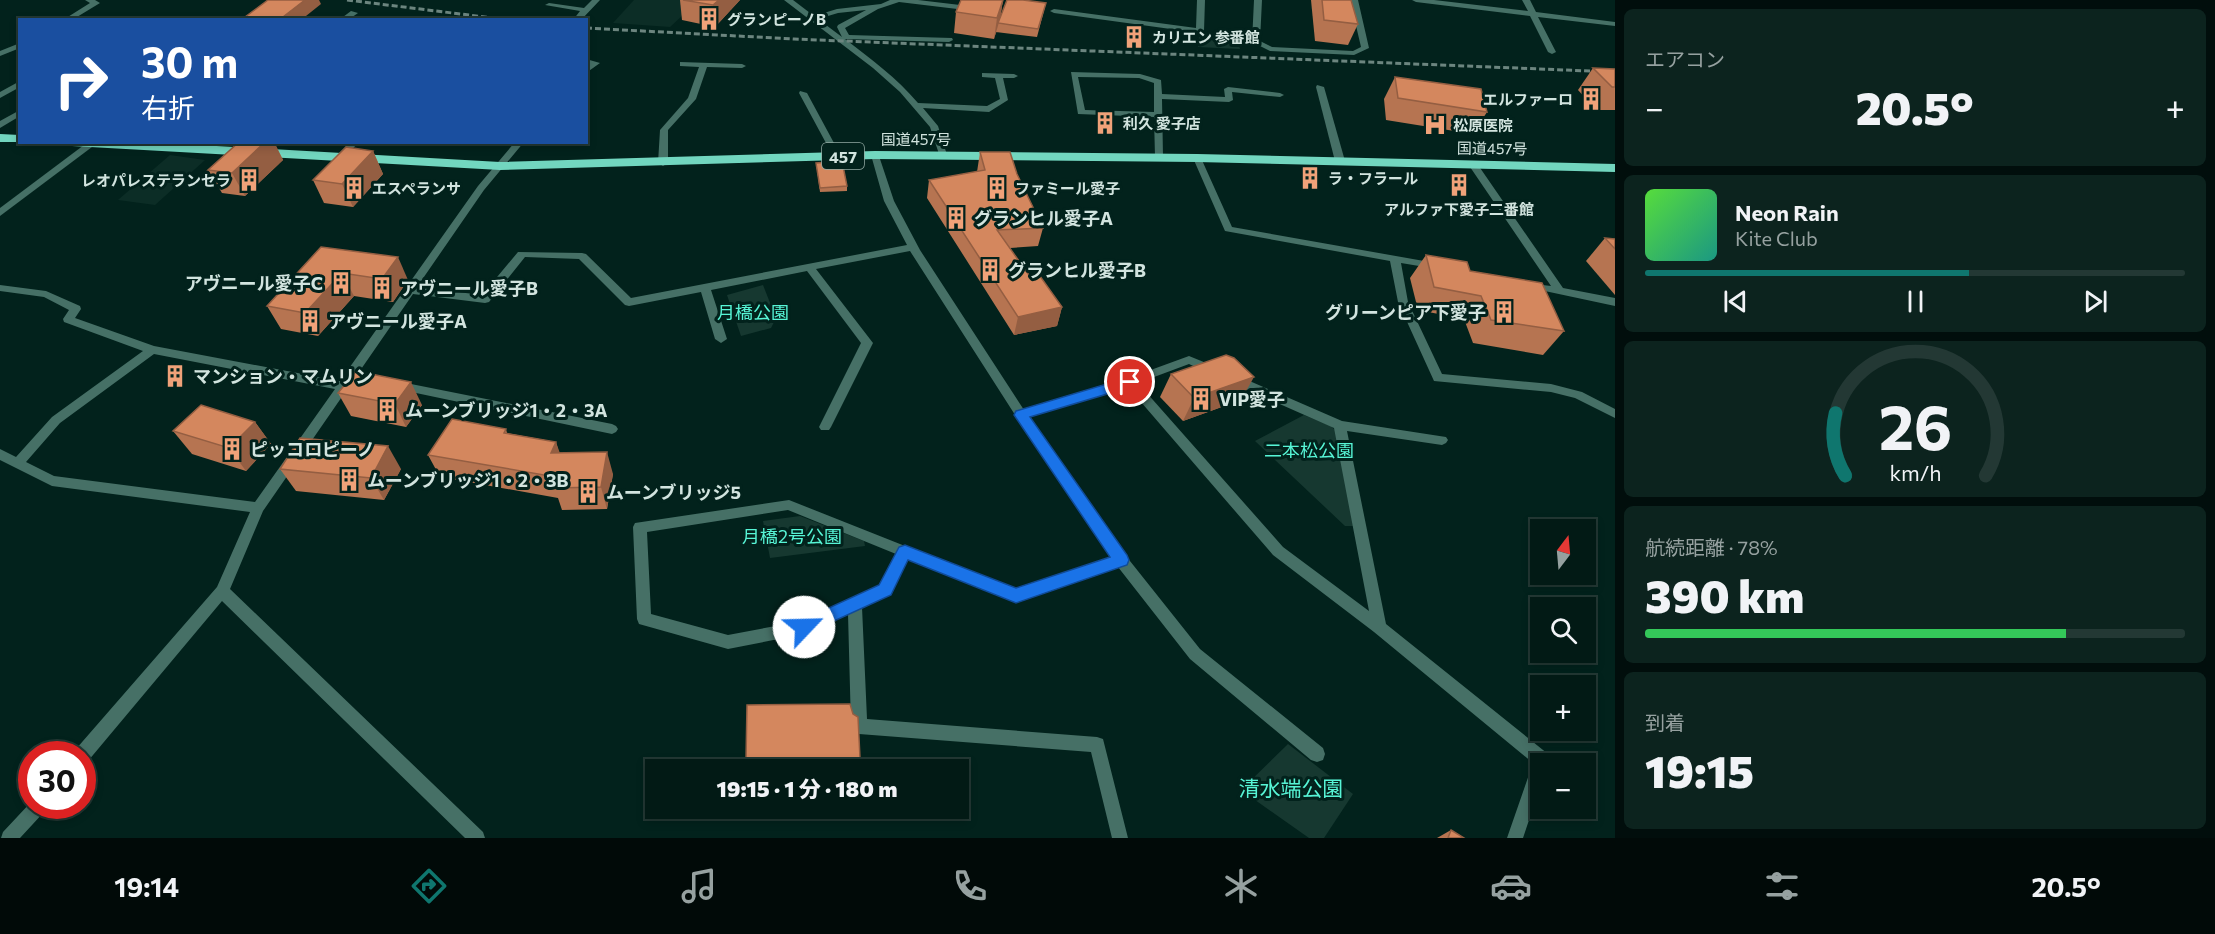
<!DOCTYPE html>
<html lang="ja">
<meta charset="utf-8">
<style>
body{margin:0;font-family:Commissioner,"Noto Sans JP",sans-serif;background:#0c231e;color:#f1f3f6;height:100vh;display:flex;flex-direction:column;font-size:22px;white-space:nowrap}
*{box-sizing:border-box;margin:0}
p{font-size:20px;color:#96a1a0}
.icon{flex:none;width:33px;height:33px;fill:none;stroke:currentColor;stroke-width:2;stroke-linecap:round;stroke-linejoin:round}
.map{position:relative;flex:1;overflow:hidden}
.panel{display:flex;flex-direction:column;gap:9px;padding:9px;background:#010e0c;width:600px}
.panel>*{flex:none}
.guide{position:absolute;left:18px;top:18px;width:570px;height:126px;border-radius:0px;box-shadow:0 3px 9px #0003,0 0 0 2px #233834;background:#1a4fa0;color:#fff;overflow:hidden}
.needle{width:39px;rotate:16deg}
.buttons{position:absolute;left:1530px;top:519px;display:grid;gap:12px}
.buttons a{display:grid;place-items:center;width:66px;height:66px;border-radius:0px;background:#021a15;box-shadow:0 3px 9px #0003,0 0 0 2px #233834;font-size:30px}
.speed{position:absolute;left:18px;top:741px;display:flex;gap:12px;font-size:30px;font-weight:700;text-align:center}
.speed>*{display:grid;place-content:center;width:78px;height:78px;border-radius:50%;background:#021a15;box-shadow:0 3px 9px #0003,0 0 0 2px #233834;line-height:1}
.speed .limit{border:9px solid #d22;background:#fff;color:#111}
.pin{position:absolute;display:grid;place-items:center;width:51px;height:51px;color:#fff;margin:-26px;border:3px solid #fff;border-radius:50%;box-shadow:0 2px 6px #0007}
.me{position:absolute;width:66px;margin:-33px;rotate:66deg;stroke-linejoin:round;filter:drop-shadow(0 0 4px #0008)}
.turn{display:flex;align-items:center;gap:21px;height:126px;padding:0 24px;font-size:27px}
.turn .icon{width:78px;height:78px;stroke-width:2.5}
.turn b{display:block;font-size:42px;line-height:51px}
.big{font-size:45px;font-weight:800;line-height:1.1}
.panel .widget{flex:1;display:flex;flex-direction:column;justify-content:center;gap:9px;min-width:0;padding:0 21px;border-radius:9px;background:#0c231e}
.panel .dial{align-items:center;gap:0}
.dial svg{height:156px;overflow:visible;fill:none;stroke:#233834;stroke-width:7;stroke-linecap:round;text-anchor:middle}
.dial text{fill:#f1f3f6;stroke:none}
.song{display:flex;align-items:center;gap:18px}
.cover{width:72px;height:72px;border-radius:9px;background:linear-gradient(135deg,hsl(110 70% 55%),hsl(170 70% 35%))}
.played{height:6px;border-radius:3px;background:linear-gradient(90deg,#0f766e 60%,#233834 60%)}
.keys{display:flex;justify-content:space-around;direction:ltr}
.heat{display:flex;justify-content:space-between;align-items:center;font-size:33px;direction:ltr}
.charge{height:9px;border-radius:4px;background:linear-gradient(90deg,#34c759 78%,#233834 0)}
.trip{position:absolute;left:645px;top:759px;width:324px;height:60px;border-radius:0px;background:#021a15;box-shadow:0 3px 9px #0003,0 0 0 2px #233834;font-weight:800;line-height:60px;text-align:center}
.tabs{display:flex;height:96px;justify-content:space-around;align-items:center;background:#010a08;color:#96a1a0}
.tabs .icon{width:42px;height:42px}
.tabs .current{color:#0f766e}
.tabs b{font-size:27px;color:#f1f3f6}
main{display:flex;flex:1;min-height:0}
.map>svg:first-child{display:block}
.built{fill:#0c2d26}
.green{fill:#163830}
.lines{fill:none;stroke-linecap:round;stroke-linejoin:round}
.minor{fill:#467066;fill-rule:evenodd}
.trunk{fill:#72d6bf;fill-rule:evenodd}
.rail{stroke:#6c857f;stroke-width:3;stroke-dasharray:6 3;stroke-linecap:butt}
.wall{fill:#b67451}
.shaded-wall{fill:#945e42}
.building{fill:#d4875e;stroke:#945e42;stroke-width:1.5}
.route{fill:#1a73e8;stroke:#114b97;stroke-width:1.5}
.labels{text-anchor:middle;dominant-baseline:central;stroke-width:6;stroke-linejoin:round;paint-order:stroke}
.far-poi-label{font-size:15px;font-weight:bold;fill:#d2e4df;stroke:#02221c;text-anchor:start}
.far-street-label{font-size:15px;fill:#d2e4df;stroke:#02221c}
.shield{fill:#02221c;stroke:#94aaa4;stroke-width:1.5}
.shield-label{font-size:16px;font-weight:bold;fill:#d2e4df}
.poi-label{font-size:18px;font-weight:bold;fill:#d2e4df;stroke:#02221c;text-anchor:start}
.park-label{font-size:18px;fill:#57f5d6;stroke:#02221c}
.near-park-label{font-size:21px;fill:#57f5d6;stroke:#02221c}
</style>
<main>
<div class="map">
<svg width="1615" height="838" viewBox="0 0 1615 838">
<rect width="100%" height="100%" fill="#02221c"/>
<g class="built">
<path d="M634 0H699L670 27 613 23Z"/>
<path d="M170 155 205 160 155 205 118 200Z"/>
</g>
<g class="green">
<path d="M1199 37 1238 43 1240 49 1198 47Z"/>
<path d="M763 285 776 318 771 328 741 336 727 295Z"/>
<path d="M1304 415 1331 426 1337 432 1355 526H1345L1255 441Z"/>
<path d="M800 516 864 541 865 546 770 558 763 521Z"/>
<path d="M1288 744 1353 794 1324 838H1309L1241 790Z"/>
</g>
<g class="lines">
<g class="minor">
<path d="M85 0H95L100 3 72 20H63L90 3Z"/>
<path d="M592 0H600L581 20H573L580 11 545 5 549 3 584 8Z"/>
<path d="M784 0H793L814 16 837 9 881 4 890 0H918L977 7V11H974L899 2 878 9 845 28 849 35 952 38 953 40 949 42 845 39C871 59 897 78 918 103L987 106 1000 99 995 78 982 77V73L1014 74 1018 76 1014 78H1003L1008 100 989 112 923 108 938 126 947 155 943 158 940 157 930 127 900 92 873 68ZM866 10 838 25 837 27 842 37 818 19 838 13Z"/>
<path d="M1197 0H1205L1204 31 1200 33 1054 13 1050 11 1054 9 1196 28Z"/>
<path d="M1254 0H1262L1260 41 1272 47 1353 51 1361 47 1350 0H1358L1369 48 1354 55 1270 51 1252 42Z"/>
<path d="M1412 0H1434L1528 11 1522 0H1530L1536 12 1615 22V26L1538 17 1556 52 1552 54 1548 52 1530 16 1416 2Z"/>
<path d="M351 11 358 13 348 20H339Z"/>
<path d="M20 43V48L0 56V51Z"/>
<path d="M586 59 600 63 586 73V67L590 64 586 63Z"/>
<path d="M680 62 742 64 746 66 742 68 707 67 696 99 668 130V163L663 166 658 163 660 130 688 98 699 67 680 66Z"/>
<path d="M1071 72 1140 74 1161 80 1162 94 1225 97 1224 89 1228 87 1280 93 1284 95 1280 97 1232 92 1233 100 1229 102 1162 99 1163 157 1159 160 1155 157 1154 117 1078 114ZM1078 77 1139 78 1154 83V112L1085 110Z"/>
<path d="M20 81V87L0 98V92Z"/>
<path d="M1317 85 1324 87 1345 161 1343 163 1340 164 1335 161 1316 87Z"/>
<path d="M800 91 807 93 841 156 840 158H834L833 156 799 93Z"/>
<path d="M20 110V116L0 128V121Z"/>
<path d="M88 142 96 144 0 216V208Z"/>
<path d="M350 142H359L342 160H336V156Z"/>
<path d="M515 142H524L484 190 417 287 482 295 518 252 582 253 586 254 631 298 907 245 884 201 871 155 875 152 878 153 894 201 920 250 1024 410 1126 379 1189 356 1216 367 1218 370 1216 373H1208L1189 364 1138 383 1283 547 1369 611 1334 428 1230 382 1228 379 1234 375 1238 376 1342 421 1446 437 1448 440 1446 443 1442 445 1347 431 1386 624 1548 754 1549 764H1540V787L1523 838H1507L1533 763 1374 632 1273 555 1128 387 1029 417 1126 556 1200 649 1323 748 1325 754 1323 760 1317 762 1311 760 1190 659 1118 567 1016 602 908 559 890 594 862 607 867 719 1097 737 1103 739 1128 838H1112L1091 752 859 734 853 731 851 726 848 614 804 634 728 649 639 624 637 619 633 527 635 523 789 500 1016 590 1112 557 1017 418 910 251 816 269 873 343 831 427 829 430H821L819 427 861 343 807 271 711 290 727 339 721 343 715 339 701 292 629 306 625 305 579 259 525 257 489 302 485 303 413 294 263 511 230 589 483 832 485 838H465L222 601 88 761 82 763V754H74L76 749 217 587 250 512 52 486 0 460V449L16 457 52 417 143 351 64 322 63 319 69 310 44 297 0 291V285L46 291 80 306 81 309 75 318 154 346 340 381 478 186ZM154 354 335 389 255 502 54 476 26 462 60 423ZM788 510 896 554 880 586 802 621 728 635 651 614 647 532Z"/>
<path d="M1197 155 1201 158 1232 227 1441 264V268L1437 269 1401 263 1408 302 1442 374 1551 384 1582 392 1615 409V418L1575 398 1551 392 1434 381 1398 302 1390 261 1225 231 1193 158Z"/>
<path d="M1473 161 1476 162 1563 288 1615 298V306L1526 287 1525 285 1526 283 1551 286 1468 164Z"/>
<path d="M401 382 612 424 616 426 618 429 616 432 612 434 397 389 395 386Z"/>
<path d="M32 801V806H46L44 812 20 838H1L3 832Z"/>
</g>
<g class="trunk">
<path d="M0 134 20 135V142H0Z"/>
<path d="M66 142H146L500 162 875 151 1197 154 1615 164V172L1197 162 875 159 500 170 72 146Z"/>
</g>
<g class="rail">
<path d="M347 0 509 20"/>
<path d="M586 28 794 39 1615 72"/>
</g>
</g>
<g class="wall">
<path d="M680 0H740L715 27 682 20Z"/>
<path d="M1003 0 1000 18 1046 3 1037 37 996 32 997 29 994 39 954 33 956 12Z"/>
<path d="M1311 0H1351L1358 24 1348 45 1315 41Z"/>
<path d="M1593 68 1615 69V110H1596L1578 90Z"/>
<path d="M1395 77 1487 112 1473 134 1386 120 1384 99Z"/>
<path d="M239 142H274L283 160 245 196 222 193 208 170Z"/>
<path d="M373 151 383 174 353 207 324 203 313 180Z"/>
<path d="M980 152 1017 174 1043 228 1038 246 1010 248 1031 278 1062 307 1057 326 1014 335 927 198 929 180 977 172Z"/>
<path d="M816 163 847 186V191L820 192Z"/>
<path d="M1605 238 1615 239V295L1586 261Z"/>
<path d="M321 247 408 280 393 302 354 296 318 336 281 329 267 306Z"/>
<path d="M1426 255 1470 271 1564 331 1543 355 1473 343 1464 319 1418 310 1410 278Z"/>
<path d="M1171 374 1241 400 1183 421 1160 397Z"/>
<path d="M338 393 422 405 406 427 351 416Z"/>
<path d="M255 422 271 444 246 471 192 454 173 431Z"/>
<path d="M506 429 507 433 556 442 559 453 613 474 607 509 562 510 558 498 440 477 428 455Z"/>
<path d="M280 469H401L384 500 296 491Z"/>
<path d="M860 758 859 770H747L746 759Z"/>
<path d="M1451 830 1464 838H1437Z"/>
</g>
<g class="shaded-wall">
<path d="M305 0H319L321 4 301 20H279Z"/>
<path d="M719 0H740L715 27 713 5Z"/>
<path d="M1003 0 1000 19 994 39 997 18Z"/>
<path d="M265 142H274L283 160 245 196 232 173Z"/>
<path d="M373 151 383 174 353 207 342 184Z"/>
<path d="M398 257 408 280 393 302 382 279Z"/>
<path d="M342 273 354 296 318 336 305 313Z"/>
<path d="M1062 307 1057 326 1014 335 1018 317Z"/>
<path d="M1254 377 1241 400 1183 421 1194 398Z"/>
<path d="M411 382 422 405 406 427 395 404Z"/>
<path d="M255 422 271 444 246 471 229 448Z"/>
<path d="M556 442 564 465 551 453Z"/>
<path d="M388 446 401 469 384 500 371 478Z"/>
<path d="M607 452 613 474 607 509 601 487Z"/>
</g>
<g class="building">
<path d="M268 0H305L279 20H241Z"/>
<path d="M683 0H719L713 5Z"/>
<path d="M961 0H1003L997 18 956 12Z"/>
<path d="M1007 0H1023L1046 3 1038 29 998 23Z"/>
<path d="M1322 0H1351L1358 24 1324 20Z"/>
<path d="M1593 68 1615 69V87H1612Z"/>
<path d="M1395 77 1481 89 1487 112 1398 98Z"/>
<path d="M239 142H265L232 173 208 170Z"/>
<path d="M346 147 373 151 342 184 313 180Z"/>
<path d="M980 152H1010L1017 174 1043 228 997 230 1031 278 1040 276 1062 307 1018 317 929 180 985 170Z"/>
<path d="M842 161 847 186 820 188 816 163Z"/>
<path d="M1605 238 1615 239V249Z"/>
<path d="M321 247 398 257 382 279 342 273 305 313 267 306Z"/>
<path d="M1426 255 1467 262 1470 271 1542 283 1564 331 1491 320 1481 296 1434 287Z"/>
<path d="M1226 355 1234 358 1254 377 1194 398 1171 374Z"/>
<path d="M356 371 411 382 395 404 338 393Z"/>
<path d="M201 405 255 422 229 448 173 431Z"/>
<path d="M452 419 506 429 504 433 556 442 551 453 607 452 601 487 554 488 556 477 428 455Z"/>
<path d="M300 438 388 446 371 478 280 469Z"/>
<path d="M850 704 853 714 858 717 860 758 746 759 747 705Z"/>
<path d="M1451 830 1464 838H1448Z"/>
</g>
<path class="route" d="M1130 377 1136 382 1134 386 1030 417 1127 555 1129 560 1127 565 1016 603 908 560 891 595 810 632 804 634 798 632 796 627 798 622 879 585 899 547 905 545 1016 588 1110 557 1014 415 1016 411Z"/>
<defs>
<g id="building-bare" transform="scale(1.8)"><path d="M-4-6H4V6H1V3H-1V6H-4ZM-2.5-4.3h1.7v1.8h-1.7ZM.8-4.3h1.7v1.8H.8ZM-2.5-1h1.7V.8h-1.7ZM.8-1h1.7V.8H.8Z" fill="#f0a279" stroke="#02221c" stroke-width="2.5" paint-order="stroke"/></g>
<g id="hospital-bare" transform="scale(1.8)"><path d="M-5-5h3v3.5h4V-5h3V5h-3V1.5h-4V5h-3Z" fill="#f0a279" stroke="#02221c" stroke-width="2.5" paint-order="stroke"/></g>
</defs>
<g fill-rule="evenodd">
<use href="#building-bare" x="709" y="19"/>
<use href="#building-bare" x="1134" y="37"/>
<use href="#building-bare" x="1591" y="99"/>
<use href="#building-bare" x="1105" y="123"/>
<use href="#hospital-bare" x="1435" y="125"/>
<use href="#building-bare" x="1310" y="178"/>
<use href="#building-bare" x="249" y="180"/>
<use href="#building-bare" x="1459" y="185"/>
<use href="#building-bare" x="354" y="188"/>
<use href="#building-bare" x="997" y="188"/>
<use href="#building-bare" x="956" y="218"/>
<use href="#building-bare" x="990" y="270"/>
<use href="#building-bare" x="341" y="283"/>
<use href="#building-bare" x="382" y="288"/>
<use href="#building-bare" x="1504" y="312"/>
<use href="#building-bare" x="310" y="321"/>
<use href="#building-bare" x="175" y="376"/>
<use href="#building-bare" x="1201" y="399"/>
<use href="#building-bare" x="387" y="410"/>
<use href="#building-bare" x="232" y="449"/>
<use href="#building-bare" x="349" y="480"/>
<use href="#building-bare" x="588" y="492"/>
</g>
<g class="labels">
<g class="far-poi-label">
<text x="727" y="19">グランピーノB</text>
<text x="1152" y="37">カリエン 参番館</text>
<text x="1573" y="99" text-anchor="end">エルファーロ</text>
<text x="1123" y="123">利久 愛子店</text>
<text x="1453" y="125">松原医院</text>
<text x="1328" y="178">ラ・フラール</text>
<text x="231" y="180" text-anchor="end">レオパレステランセラ</text>
<text x="372" y="188">エスペランサ</text>
<text x="1015" y="188">ファミール愛子</text>
<text x="1459" y="209" text-anchor="middle">アルファ下愛子二番館</text>
</g>
<g class="far-street-label">
<text x="916" y="139">国道457号</text>
<text transform="translate(1492 148) rotate(1)">国道457号</text>
</g>
<rect class="shield" x="822" y="143" width="42" height="26" rx="4.5"/>
<g class="shield-label">
<text x="843" y="156">457</text>
</g>
<g class="poi-label">
<text x="974" y="218">グランヒル愛子A</text>
<text x="1008" y="270">グランヒル愛子B</text>
<text x="323" y="283" text-anchor="end">アヴニール愛子C</text>
<text x="400" y="288">アヴニール愛子B</text>
<text x="1486" y="312" text-anchor="end">グリーンピア下愛子</text>
<text x="328" y="321">アヴニール愛子A</text>
<text x="193" y="376">マンション・マムリン</text>
<text x="1219" y="399">VIP愛子</text>
<text x="405" y="410">ムーンブリッジ1・2・3A</text>
<text x="250" y="449">ピッコロピーノ</text>
<text x="367" y="480">ムーンブリッジ1・2・3B</text>
<text x="606" y="492">ムーンブリッジ5</text>
</g>
<g class="park-label">
<text x="753" y="312">月橋公園</text>
<text x="1309" y="450">二本松公園</text>
<text x="792" y="536">月橋2号公園</text>
</g>
<g class="near-park-label">
<text x="1291" y="787">清水端公園</text>
</g>
</g>
</svg>
<div class="buttons">
<a><svg class="needle" viewBox="-14 -14 28 28"><path d="M0-13l5 13h-10z" fill="#e53935"/><path d="M0 13l5-13h-10z" fill="#96a1a0"/></svg></a>
<a><svg class="icon" aria-label="search" viewBox="0 0 24 24"><circle cx="10" cy="10" r="6"/><path d="M15 15l6 6"/></svg></a>
<a>+</a>
<a>−</a>
</div>
<div class="speed"><div class="limit">30</div></div>
<div class="pin" style="left:1130px;top:382px;background:#d93025"><svg class="icon" aria-label="arrive" viewBox="0 0 24 24"><path d="M6 21V4h12l-3 4 3 4H6"/></svg></div>
<svg class="me" style="left:804px;top:627px" viewBox="-20 -20 40 40"><circle r="19" fill="#fff"/><path d="M0-13L10 11 0 6-10 11z" fill="#1a73e8"/></svg>
<div class="trip">19:15 · 1 分 · 180 m</div>
<div class="guide">
<div class="turn"><svg class="icon" aria-label="right" viewBox="0 0 24 24"><path d="M7 20v-9h11M14 6l5 5-5 5"/></svg><div><b>30 m</b>右折</div></div>
</div>
</div>
<section class="panel">
<div class="widget"><p>エアコン</p>
<div class="heat"><a>−</a><b class="big">20.5°</b><a>+</a></div>
</div>
<div class="widget">
<div class="song"><i class="cover"></i><div><b>Neon Rain</b><p>Kite Club</p></div></div>
<div class="played"></div>
<div class="keys"><svg class="icon" aria-label="previous" viewBox="0 0 24 24"><path d="M18 5L8 12l10 7zM5 5v14"/></svg><svg class="icon" aria-label="pause" viewBox="0 0 24 24"><path d="M8 5v14M16 5v14"/></svg><svg class="icon" aria-label="next" viewBox="0 0 24 24"><path d="M6 5l10 7-10 7zM19 5v14"/></svg></div>
</div>
<div class="widget dial"><svg viewBox="0 0 100 80">
<path d="M14 69A42 42 0 1 1 86 69"/>
<path d="M14 69A42 42 0 0 1 9 37" stroke="#0f766e"/>
<text x="50" y="56" font-size="32" font-weight="700">26</text>
<text x="50" y="72" font-size="11">km/h</text>
</svg></div>
<div class="widget"><p>航続距離 · 78%</p><b class="big">390 km</b><div class="charge"></div></div>
<div class="widget"><p>到着</p><b class="big">19:15</b></div>
</section>
</main>
<nav class="tabs">
<b>19:14</b>
<svg class="icon current" aria-label="directions" viewBox="0 0 24 24"><path d="M12 3l9 9-9 9-9-9zM9 14v-3h6M13 9l2 2-2 2"/></svg>
<svg class="icon" aria-label="music" viewBox="0 0 24 24"><path d="M9 18V5l10-2v13"/><circle cx="6" cy="18" r="3"/><circle cx="16" cy="16" r="3"/></svg>
<svg class="icon" aria-label="phone" viewBox="0 0 24 24"><path d="M5 4h4l2 5-3 2q2 4 5 5l2-3 5 2v4C11 20 4 13 5 4z"/></svg>
<svg class="icon" aria-label="climate" viewBox="0 0 24 24"><path d="M12 3v18M4 7l16 10M4 17L20 7"/></svg>
<svg class="icon" aria-label="car" viewBox="0 0 24 24"><path d="M5 17H2v-5l4-1 3-4h7l3 4 3 1v5h-3M9 17h6M6 11h13"/><circle cx="7" cy="17" r="2"/><circle cx="17" cy="17" r="2"/></svg>
<svg class="icon" aria-label="filters" viewBox="0 0 24 24"><path d="M4 7h16M4 17h16"/><circle cx="9" cy="7" r="2"/><circle cx="15" cy="17" r="2"/></svg>
<b>20.5°</b>
</nav>
